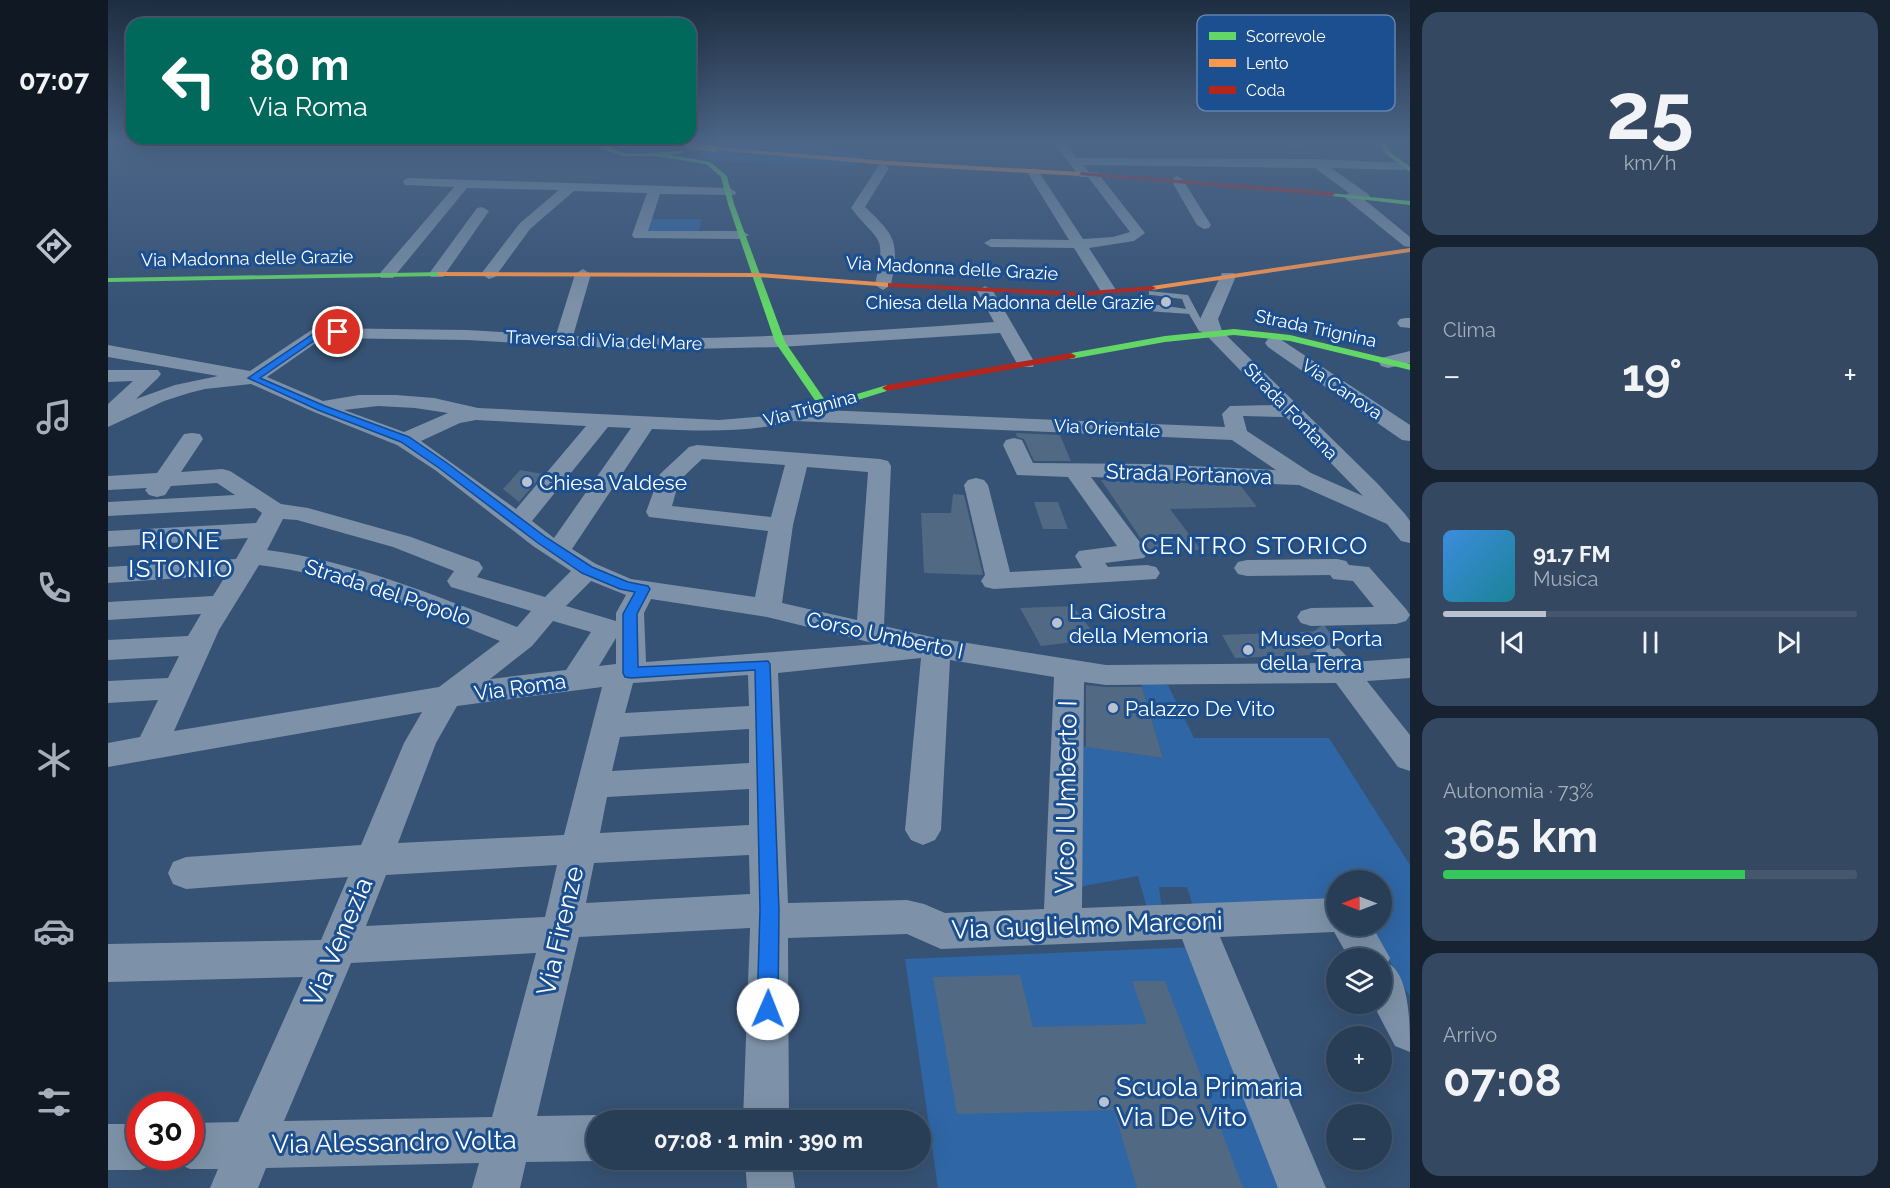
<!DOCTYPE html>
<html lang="it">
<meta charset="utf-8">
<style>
body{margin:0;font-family:Raleway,sans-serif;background:#344961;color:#f1f3f6;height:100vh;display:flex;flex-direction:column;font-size:22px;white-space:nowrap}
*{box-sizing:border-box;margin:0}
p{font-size:20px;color:#a5aeba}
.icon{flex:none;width:33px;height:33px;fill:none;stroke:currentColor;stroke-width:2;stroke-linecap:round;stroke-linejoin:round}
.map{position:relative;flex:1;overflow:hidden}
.panel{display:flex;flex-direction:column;gap:12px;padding:12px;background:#162230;width:480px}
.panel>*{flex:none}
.guide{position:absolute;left:18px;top:18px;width:570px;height:126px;border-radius:18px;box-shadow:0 6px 24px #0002,0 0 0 2px #44576d;background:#00695c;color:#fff;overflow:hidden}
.needle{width:39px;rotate:270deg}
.fabs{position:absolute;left:1218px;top:870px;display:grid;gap:12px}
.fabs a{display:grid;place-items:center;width:66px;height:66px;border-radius:50%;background:#283e57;box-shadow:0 6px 24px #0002,0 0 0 2px #44576d;font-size:30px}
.speed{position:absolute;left:18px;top:1092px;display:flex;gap:12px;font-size:30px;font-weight:700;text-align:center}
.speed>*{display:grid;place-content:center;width:78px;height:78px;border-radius:50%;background:#283e57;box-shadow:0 6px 24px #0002,0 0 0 2px #44576d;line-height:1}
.speed .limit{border:9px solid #d22;background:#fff;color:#111}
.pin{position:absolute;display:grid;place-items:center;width:51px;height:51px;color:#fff;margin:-26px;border:3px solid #fff;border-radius:50%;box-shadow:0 2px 6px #0007}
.me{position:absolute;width:66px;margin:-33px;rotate:1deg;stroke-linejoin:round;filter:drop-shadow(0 0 4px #0008)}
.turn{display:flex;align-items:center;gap:21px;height:126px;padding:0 24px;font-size:27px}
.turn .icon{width:78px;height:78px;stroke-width:2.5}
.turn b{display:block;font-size:42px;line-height:51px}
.big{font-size:45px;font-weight:700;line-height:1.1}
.panel .tile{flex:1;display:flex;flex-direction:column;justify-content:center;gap:9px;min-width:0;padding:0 21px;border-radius:18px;background:#344961}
.panel .dial{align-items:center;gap:0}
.dial b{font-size:78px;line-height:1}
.song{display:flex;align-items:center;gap:18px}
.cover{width:72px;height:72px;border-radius:9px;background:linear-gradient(135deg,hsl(210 70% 55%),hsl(190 70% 35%))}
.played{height:6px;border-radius:3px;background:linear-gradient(90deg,#b9c2ce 25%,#44576d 25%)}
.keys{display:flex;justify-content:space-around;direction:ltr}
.heat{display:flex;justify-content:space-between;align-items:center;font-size:33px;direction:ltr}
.charge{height:9px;border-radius:4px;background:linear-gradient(90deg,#34c759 73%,#44576d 0)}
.trip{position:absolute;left:478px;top:1110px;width:345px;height:60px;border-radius:30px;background:#283e57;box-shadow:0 6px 24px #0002,0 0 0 2px #44576d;font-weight:700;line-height:60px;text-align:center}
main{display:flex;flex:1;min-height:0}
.tabs{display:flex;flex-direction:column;width:108px;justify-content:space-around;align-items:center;background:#101923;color:#a5aeba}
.tabs .icon{width:42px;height:42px}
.tabs .on{color:#b9c2ce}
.tabs b{font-size:27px;color:#f1f3f6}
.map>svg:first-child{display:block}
.green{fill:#2f66a5}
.building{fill:#526984}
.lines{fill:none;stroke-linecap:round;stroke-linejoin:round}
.street-tunnel{stroke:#546c89;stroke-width:26;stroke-dasharray:26 13;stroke-linecap:butt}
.lane{fill:#7d92a8;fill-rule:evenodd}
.street{fill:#7d92a8;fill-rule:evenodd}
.fast{fill:#63d668;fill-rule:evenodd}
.slow{fill:#ff974d;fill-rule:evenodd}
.jam{fill:#b3261e;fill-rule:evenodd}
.slow-bridge{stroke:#ff974d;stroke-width:6}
.route{fill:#1a73e8;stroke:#114b97;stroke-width:1.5}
.poi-dot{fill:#b9c2ce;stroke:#1b4f8f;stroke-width:2}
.labels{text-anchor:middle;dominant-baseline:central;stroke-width:6;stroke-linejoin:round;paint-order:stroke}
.far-street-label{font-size:18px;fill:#fff;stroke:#1b4f8f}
.far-poi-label{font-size:18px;fill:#fff;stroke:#1b4f8f;text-anchor:end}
.street-label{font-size:21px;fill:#fff;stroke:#1b4f8f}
.poi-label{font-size:21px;fill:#fff;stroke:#1b4f8f;text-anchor:start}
.quarter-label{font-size:24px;letter-spacing:1.5px;fill:#fff;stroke:#1b4f8f}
.near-street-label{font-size:26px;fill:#fff;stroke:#1b4f8f}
.near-poi-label{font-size:26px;fill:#fff;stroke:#1b4f8f;text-anchor:start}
.key{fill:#1b4f8f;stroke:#5f84b1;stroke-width:1.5}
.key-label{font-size:16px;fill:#fff}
</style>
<main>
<nav class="tabs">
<b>07:07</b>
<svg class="icon on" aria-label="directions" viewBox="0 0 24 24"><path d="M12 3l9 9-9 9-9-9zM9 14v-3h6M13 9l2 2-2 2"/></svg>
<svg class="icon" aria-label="music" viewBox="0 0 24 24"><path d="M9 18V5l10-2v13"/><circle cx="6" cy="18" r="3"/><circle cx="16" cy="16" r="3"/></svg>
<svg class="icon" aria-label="phone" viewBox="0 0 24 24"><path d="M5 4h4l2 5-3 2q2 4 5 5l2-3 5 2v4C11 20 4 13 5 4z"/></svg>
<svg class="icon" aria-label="climate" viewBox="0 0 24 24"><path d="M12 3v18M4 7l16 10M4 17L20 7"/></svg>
<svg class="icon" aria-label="car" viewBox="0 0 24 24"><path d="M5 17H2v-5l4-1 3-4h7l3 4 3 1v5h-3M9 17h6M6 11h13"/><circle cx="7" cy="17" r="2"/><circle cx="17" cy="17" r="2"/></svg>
<svg class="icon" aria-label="filters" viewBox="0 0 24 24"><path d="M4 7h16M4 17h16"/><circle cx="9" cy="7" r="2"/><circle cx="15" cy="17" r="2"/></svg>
</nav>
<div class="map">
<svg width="1302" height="1188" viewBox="0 0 1302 1188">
<rect width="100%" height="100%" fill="#365274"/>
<g class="green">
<path d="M534 141 576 148C555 152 517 158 500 142Z"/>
<path d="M604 141C654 141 709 137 756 157L746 166 608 161 594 158 591 151Z"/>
<path d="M544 219H594L590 232H539Z"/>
<path d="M1033 683 1060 685 1086 738H1221L1302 865V997L1262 926H1274V880H1228V908L1086 910 1079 887H1051L1054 910 1040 912 1030 876 965 888 974 746 1055 758Z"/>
<path d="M1087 947 1183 1188H830L797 959Z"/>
</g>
<g class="building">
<path d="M908 433 952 435 963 461H926L916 439 909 437Z"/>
<path d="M412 470 435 474 411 502 395 489Z"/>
<path d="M993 480 1132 485 1149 507 1062 509 1093 550 1042 552Z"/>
<path d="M845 494 856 495 875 575 816 573 813 513H843Z"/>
<path d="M926 502H950L960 529H935Z"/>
<path d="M965 606 990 639 933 646 912 608Z"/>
<path d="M1215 631 1224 644 1210 645 1204 655 1127 658 1114 635Z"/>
<path d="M978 685 998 687H1034L1055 758 978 747Z"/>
<path d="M912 975 925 1027 1039 1024 1024 981H1057L1135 1188H1029L1006 1110 849 1114 825 977Z"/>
</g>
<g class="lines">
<path class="street-tunnel" d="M1205 632 1221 654"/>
<g class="lane">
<path d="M1181 141H1188L1193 146 1188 147Z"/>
<path d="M1041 291 1080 295 1097 327 1110 333 1106 336 1091 331 1081 314C1070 313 1018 310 1013 307 1026 299 1062 307 1078 309L1074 299 1044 295H1041Z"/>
</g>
<g class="street">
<path d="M944 141H955L969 158 1207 159 1299 163V169L1295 170 1223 168 1260 194 1262 197 1257 200 1302 237V247L1296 246 1238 199 1237 196 1241 193 1207 168 975 165 981 172H989L1037 233 1026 241 981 248 1008 290 1006 293H994L966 248 883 247 876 243 883 239 961 240 919 172 925 168 929 169 975 239 1005 237 1022 232 980 177H972Z"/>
<path d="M775 164 781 168 757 207C789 237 791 242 783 285L775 290 767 285C778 232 773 246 743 208L771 165Z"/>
<path d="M1069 176 1075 180 1103 225 1101 228 1096 229 1089 225 1063 180Z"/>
<path d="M301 178 622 188 628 192 627 195 552 194 540 231H634L641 235 634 239 526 238 524 235 539 193 466 191 422 229 387 277 381 279 373 274 412 223 451 190 359 188 285 278H273L271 275 273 272 346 187 297 185 295 182 297 179Z"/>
<path d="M374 207 381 211 335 277H323L321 274 323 271 369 208Z"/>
<path d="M475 269 483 274 465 336C606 343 746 332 886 322L869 291 877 286 885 291 927 363 925 367H911L892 333 672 347 538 350 359 340 215 338 159 377 215 401 251 395H288L326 398 370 408 611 420 659 416 706 404 713 406 716 410 1117 427 1114 414 1122 406 1166 405 1100 337 1092 319 1114 273H1126L1128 276 1110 319 1114 331 1270 484 1297 514 1302 521V543L1293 541 1279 524 1191 485 983 477 1040 553 1036 558 997 563 1000 567 1039 565 1048 567 1052 573 1048 579 886 589 877 587 873 581 877 575 856 485 860 480 868 478 876 480 880 485 902 572 974 568 967 556 971 551 1009 546 960 477 909 475 895 445 898 440 906 438 914 440 925 463 1041 464 1168 470 1124 440 687 421C639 433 593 431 544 429L464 549 488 564 523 579 647 597 660 531 541 517 538 512 552 474 581 447 589 445 772 459 780 461 783 466 776 626 828 638 998 665 1212 663 1206 654 1211 647C1228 642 1233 649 1243 662L1302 658V678L1259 681 1302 735V771L1290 767 1228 683 998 685 976 682 974 908 1228 898V926H1264L1282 958 1280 963C1302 975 1302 1025 1302 1052L1287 1046 1265 1004H1274V958H1241L1226 932 1112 937 1218 1188H1170L1074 939 833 949 799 934 680 938 681 1120H635L642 928 471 937 429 1116 489 1115 502 1120H489V1160H493L489 1161 418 1162 412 1188H364L371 1163 158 1168 150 1188H102L110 1169H82L66 1162 63 1156H82V1123L130 1122 195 977 0 982V944L213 940 240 877 78 889 65 884 60 873 65 862 78 857 253 845 296 743 314 712 0 767V743L32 737 50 700 0 703V681L60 678 71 656 0 660V640L80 636 93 614 0 620V602L105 596 118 575 0 583V567L128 559 140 538 0 547V531L148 523 154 513 147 508 0 516V502L127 495 109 483 63 486 57 495 49 497 41 495 37 490 39 488 0 490V476L49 473 76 434 84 433 92 434 95 439 73 472 114 469 122 471 173 504 200 508 303 537 371 562 375 568 369 577 437 597 463 571 425 546 327 470 289 445 206 412 143 384 97 389 81 393 56 401 0 427V404L25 381 0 382V370H50L53 374 50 378 28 399 67 385 110 376 0 357V345L142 371 205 329 211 328 359 330 448 335 467 274ZM270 406 307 408 340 413 296 432 236 410ZM1135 416 1178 417 1255 496 1203 473 1139 431ZM368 420 478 426 408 509 313 441 352 423ZM500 427 523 428 446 538 424 521ZM594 459 677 465 663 517 564 506 571 481ZM699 467 760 472 749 620 674 603 685 525ZM175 519 189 520 285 547 346 571 339 581 343 587 423 611 409 627C328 596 245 561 159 550ZM151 565C235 575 314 610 392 641L331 687 66 731 111 630ZM483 581 518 595 508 613V621L458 606ZM543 599 659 617 769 644 538 662 536 613ZM445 621 483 632 458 670 382 679 424 646ZM508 638V664L491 666ZM813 658 797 830 803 840 815 845 827 840 833 830 842 660 946 677 936 909 837 913 816 904 799 900 680 903 670 673ZM640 675 641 706 517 713 525 683ZM494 687 456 835 290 843 328 743 349 706ZM641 729V763L504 771 512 737ZM641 789V825L492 833 499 797ZM641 855 642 894 478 903 486 863ZM449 865 437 917 258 926 278 875ZM428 953 384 1117 176 1121 243 963Z"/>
<path d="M1298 318H1302V328L1292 327 1289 323 1292 319Z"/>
<path d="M1166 338 1172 339 1302 425V441L1294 440 1160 347 1157 343 1160 339Z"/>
<path d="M1302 351V363L1280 368 1273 366 1271 362 1273 358Z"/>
<path d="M1229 559 1238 561 1241 565 1261 567 1298 609 1302 615 1298 621 1288 624 1203 626 1193 623 1189 617 1193 611 1203 608 1266 607 1245 581 1225 579 1222 575 1139 576 1130 574 1126 568 1130 562 1139 560Z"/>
<path d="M0 1124H32V1156H51L48 1163 32 1170H0Z"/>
<path d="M637 1160H683L687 1188H639Z"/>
</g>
<g class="fast">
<path d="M485 141C496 141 505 151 516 153 536 156 555 150 574 151V153L561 155 602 162 619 176 626 204 677 342 719 403 779 385 784 388 782 390 721 409H713L667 342 620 204 613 177 598 164 548 156H516L494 149Z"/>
<path d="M1269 141H1275L1283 153 1302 167V172L1279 155Z"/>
<path d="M1222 193 1302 201V205L1224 196Z"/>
<path d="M336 272 337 274 333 276 0 282V278Z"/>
<path d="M1126 329 1182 335 1302 364V370L1182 341 1126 335 1057 342 963 359 958 356 963 353 1057 336Z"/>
</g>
<g class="slow">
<path d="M606 147 780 161 973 172 976 174 973 176 780 165 604 150Z"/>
<path d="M1302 248V252L1044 290 1040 288 1044 286Z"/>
<path d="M330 272 649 273 783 283 787 285 783 287 649 277 333 276 329 274Z"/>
</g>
<g class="jam">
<path d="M973 172 1224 192 1227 194 1224 196 971 175Z"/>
<path d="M780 283 971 292 1044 286 1048 288 1044 290 971 296 783 287H780Z"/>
<path d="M963 353 968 356 966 358 779 391 774 388 779 385Z"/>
</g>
<path class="slow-bridge" d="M581 146 606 149"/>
</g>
<linearGradient id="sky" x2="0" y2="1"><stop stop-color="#1e2d40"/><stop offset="0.46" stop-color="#4c6688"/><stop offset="1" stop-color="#4c6688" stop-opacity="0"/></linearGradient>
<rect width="1302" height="308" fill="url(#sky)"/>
<path class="route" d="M230 330H234V334L213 336 152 378 217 406 301 437 339 463 439 538 484 567 520 582 540 586 542 589 529 614 530 667 660 661 662 664 671 910 670 1009 667 1017 660 1020 652 1017 649 1009 652 910 647 670 523 678 517 677 515 673V614L527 592 512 589 474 573 430 543 331 468 293 442 210 410 140 378 208 332Z"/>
<g class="poi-dot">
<circle cx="1058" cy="302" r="6"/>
<circle cx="419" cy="482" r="6"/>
<circle cx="949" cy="623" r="6"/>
<circle cx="1140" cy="650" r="6"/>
<circle cx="1005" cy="708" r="6"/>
<circle cx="996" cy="1102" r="6"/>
</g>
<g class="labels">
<g class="far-street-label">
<text transform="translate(139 258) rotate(-1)">Via Madonna delle Grazie</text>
<text transform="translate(844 268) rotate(3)">Via Madonna delle Grazie</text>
<text transform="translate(1208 328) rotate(12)">Strada Trignina</text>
<text transform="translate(496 340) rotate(2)">Traversa di Via del Mare</text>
<text transform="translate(1234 389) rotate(34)">Via Canova</text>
<text transform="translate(702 408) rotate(-15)">Via Trignina</text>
<text transform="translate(1183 411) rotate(46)">Strada Fontana</text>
<text transform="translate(999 428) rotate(3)">Via Orientale</text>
</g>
<g class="far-poi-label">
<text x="1046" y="302">Chiesa della Madonna delle Grazie</text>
</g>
<g class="street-label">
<text transform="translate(1081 474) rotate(2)">Strada Portanova</text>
<text transform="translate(280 592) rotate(18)">Strada del Popolo</text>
<text transform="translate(777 635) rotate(12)">Corso Umberto I</text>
<text transform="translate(412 687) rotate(-8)">Via Roma</text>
</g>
<g class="poi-label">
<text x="431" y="482">Chiesa Valdese</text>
<text x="961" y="611">La Giostra<tspan x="961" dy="24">della Memoria</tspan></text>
<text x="1152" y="638">Museo Porta<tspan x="1152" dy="24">della Terra</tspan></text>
<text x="1017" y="708">Palazzo De Vito</text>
</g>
<g class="quarter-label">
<text x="73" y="540">RIONE<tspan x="73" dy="28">ISTONIO</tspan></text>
<text x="1147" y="545">CENTRO STORICO</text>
</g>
<g class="near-street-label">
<text transform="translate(958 797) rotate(-89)">Vico I Umberto I</text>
<text transform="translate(979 925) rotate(-2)">Via Guglielmo Marconi</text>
<text transform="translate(452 931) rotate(-77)">Via Firenze</text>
<text transform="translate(230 942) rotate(-67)">Via Venezia</text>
<text transform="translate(286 1142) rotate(-1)">Via Alessandro Volta</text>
</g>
<g class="near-poi-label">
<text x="1008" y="1087">Scuola Primaria<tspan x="1008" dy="30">Via De Vito</tspan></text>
</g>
</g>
<rect x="1089" y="15" width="198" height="96" rx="9" class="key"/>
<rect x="1101" y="32" width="27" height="8" fill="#63d668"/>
<rect x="1101" y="59" width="27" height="8" fill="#ff974d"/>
<rect x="1101" y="86" width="27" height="8" fill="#b3261e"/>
<g class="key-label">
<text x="1138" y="42">Scorrevole</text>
<text x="1138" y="69">Lento</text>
<text x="1138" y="96">Coda</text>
</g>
</svg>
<div class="fabs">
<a><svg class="needle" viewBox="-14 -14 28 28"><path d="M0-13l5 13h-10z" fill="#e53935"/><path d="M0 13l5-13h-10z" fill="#a5aeba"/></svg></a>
<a><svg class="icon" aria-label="layers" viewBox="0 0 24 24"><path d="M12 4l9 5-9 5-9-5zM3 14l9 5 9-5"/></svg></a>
<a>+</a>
<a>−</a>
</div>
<div class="speed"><div class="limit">30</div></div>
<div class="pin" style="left:230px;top:332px;background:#d93025"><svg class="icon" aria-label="arrive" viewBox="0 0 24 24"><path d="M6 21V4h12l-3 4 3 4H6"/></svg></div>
<svg class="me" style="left:660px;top:1009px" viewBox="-20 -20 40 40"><circle r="19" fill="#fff"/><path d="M0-13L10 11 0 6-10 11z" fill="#1a73e8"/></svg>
<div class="trip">07:08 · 1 min · 390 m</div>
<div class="guide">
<div class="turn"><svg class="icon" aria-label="left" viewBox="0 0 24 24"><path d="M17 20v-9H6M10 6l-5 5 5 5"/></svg><div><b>80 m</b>Via Roma</div></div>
</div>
</div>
<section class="panel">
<div class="tile dial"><b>25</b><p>km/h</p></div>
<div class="tile"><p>Clima</p>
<div class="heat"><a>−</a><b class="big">19°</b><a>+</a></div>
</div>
<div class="tile">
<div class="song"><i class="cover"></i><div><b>91.7 FM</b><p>Musica</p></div></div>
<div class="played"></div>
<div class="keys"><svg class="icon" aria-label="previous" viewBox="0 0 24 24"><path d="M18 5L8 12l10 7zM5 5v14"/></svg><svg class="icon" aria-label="pause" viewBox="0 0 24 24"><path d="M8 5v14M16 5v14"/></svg><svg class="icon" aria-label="next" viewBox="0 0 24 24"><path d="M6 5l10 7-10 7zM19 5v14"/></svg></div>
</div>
<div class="tile"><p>Autonomia · 73%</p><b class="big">365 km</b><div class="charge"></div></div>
<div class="tile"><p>Arrivo</p><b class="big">07:08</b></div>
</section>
</main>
